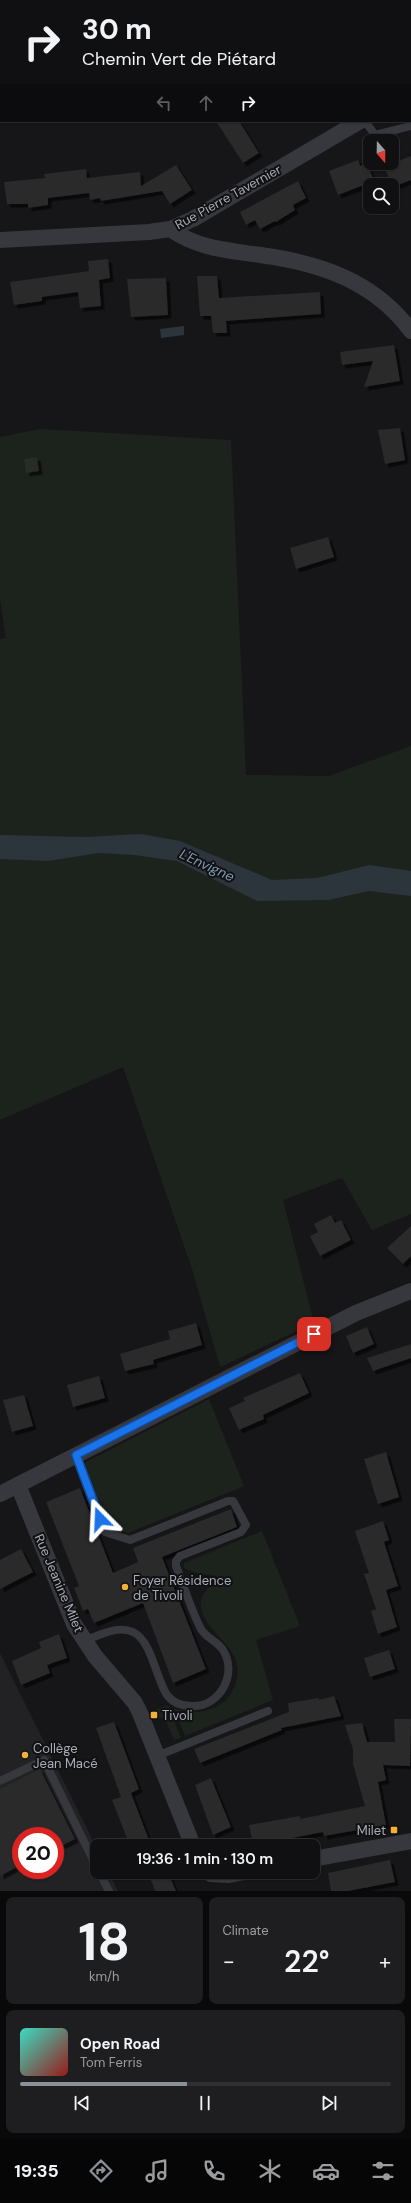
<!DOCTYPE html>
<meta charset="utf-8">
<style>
body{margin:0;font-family:"DM Sans",sans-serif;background:#1e1e20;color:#f1f3f6;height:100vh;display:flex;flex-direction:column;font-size:15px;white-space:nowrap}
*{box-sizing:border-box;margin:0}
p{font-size:13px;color:#9c9d9f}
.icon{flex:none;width:22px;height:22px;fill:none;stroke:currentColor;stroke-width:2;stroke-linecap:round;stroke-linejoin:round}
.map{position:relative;height:1891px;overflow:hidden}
.sheet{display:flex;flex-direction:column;gap:6px;padding:6px;background:#09090a;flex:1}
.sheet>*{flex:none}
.top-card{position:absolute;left:0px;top:0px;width:411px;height:122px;box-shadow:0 1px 3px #0004,0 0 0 1px #303032;background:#101012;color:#f1f3f6;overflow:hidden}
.needle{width:26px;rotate:160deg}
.buttons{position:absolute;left:363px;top:134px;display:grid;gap:8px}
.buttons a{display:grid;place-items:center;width:36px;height:36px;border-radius:8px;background:#101012;box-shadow:0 1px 3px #0004,0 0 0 1px #303032;font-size:20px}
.speed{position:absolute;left:12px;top:1827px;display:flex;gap:8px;font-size:20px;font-weight:700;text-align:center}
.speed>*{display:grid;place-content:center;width:52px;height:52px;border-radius:50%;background:#101012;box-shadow:0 1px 3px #0004,0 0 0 1px #303032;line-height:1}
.speed .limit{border:6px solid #d22;background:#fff;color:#111}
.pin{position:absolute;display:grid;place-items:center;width:34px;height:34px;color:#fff;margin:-17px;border-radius:8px;box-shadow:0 2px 6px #0006}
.me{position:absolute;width:44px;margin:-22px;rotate:339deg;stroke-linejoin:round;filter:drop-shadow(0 0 3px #0008)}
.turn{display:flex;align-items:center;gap:14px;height:84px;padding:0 16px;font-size:18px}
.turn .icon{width:52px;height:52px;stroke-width:2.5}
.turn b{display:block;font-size:28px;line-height:34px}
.lanes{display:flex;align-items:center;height:38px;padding:0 16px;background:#0003;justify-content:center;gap:20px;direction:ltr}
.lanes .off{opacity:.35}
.big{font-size:30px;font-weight:600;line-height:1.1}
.sheet .widget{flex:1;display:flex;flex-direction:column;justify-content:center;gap:6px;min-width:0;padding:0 14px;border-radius:8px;background:#1e1e20}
.sheet .dial{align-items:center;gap:0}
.dial b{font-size:52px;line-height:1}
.song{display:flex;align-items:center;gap:12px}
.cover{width:48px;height:48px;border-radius:6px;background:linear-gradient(135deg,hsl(170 70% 55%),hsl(0 70% 35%))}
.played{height:4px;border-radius:2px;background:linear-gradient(90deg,#8c9099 45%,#303032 45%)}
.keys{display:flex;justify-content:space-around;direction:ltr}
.heat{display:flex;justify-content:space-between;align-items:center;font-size:22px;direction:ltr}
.sheet .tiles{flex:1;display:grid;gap:6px;grid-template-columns:1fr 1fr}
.widget:last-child{grid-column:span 2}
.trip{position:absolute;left:90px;top:1839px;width:230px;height:40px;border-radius:8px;background:#101012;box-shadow:0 1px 3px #0004,0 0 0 1px #303032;font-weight:600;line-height:40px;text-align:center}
.dock{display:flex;height:64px;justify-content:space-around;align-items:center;background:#060607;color:#9c9d9f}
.dock .icon{width:28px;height:28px}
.dock .active{color:#8c9099}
.dock b{font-size:18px;color:#f1f3f6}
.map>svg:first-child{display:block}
.built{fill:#222225;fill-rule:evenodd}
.green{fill:#1c231d}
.water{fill:#2c353c}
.building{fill:#29292c;filter:url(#shadow)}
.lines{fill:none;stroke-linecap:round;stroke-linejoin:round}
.service{stroke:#37383d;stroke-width:8}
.minor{stroke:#37383d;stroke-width:16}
.route-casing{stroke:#114b97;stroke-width:10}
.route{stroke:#1a73e8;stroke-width:7}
.poi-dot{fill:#f2b134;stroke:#111113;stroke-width:1.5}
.labels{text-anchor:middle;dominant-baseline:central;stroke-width:4;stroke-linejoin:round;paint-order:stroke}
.street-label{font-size:13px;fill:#a8adb8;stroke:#111113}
.poi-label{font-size:13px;fill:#a8adb8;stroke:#111113;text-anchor:start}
.water-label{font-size:14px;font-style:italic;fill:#7f9bb3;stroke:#111113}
</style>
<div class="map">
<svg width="411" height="1891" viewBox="0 0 411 1891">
<defs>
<filter id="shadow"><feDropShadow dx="3.5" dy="3.5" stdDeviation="0" flood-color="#0009"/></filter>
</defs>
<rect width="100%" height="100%" fill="#161618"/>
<path class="built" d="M0 1653 97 1849V1872H108L118 1891H0ZM21 1836H55V1870H21Z"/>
<g class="green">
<path d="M40 429 231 440 246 775 329 776 411 746V1214L372 1230 342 1178 283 1200 314 1323 220 1367 193 1272 123 1067 0 1120V639L6 638 0 598V437Z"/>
<path d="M209 1399 244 1486 128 1533 108 1526 84 1463Z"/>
<path d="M262 1531 300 1626 256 1640 273 1700 185 1736 174 1708C191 1714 206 1714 221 1704 229 1699 233 1691 236 1682 246 1647 208 1638 201 1608 199 1595 208 1588 217 1581V1576L196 1573 184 1568V1563Z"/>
<path d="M168 1705 181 1738 174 1740 164 1717 158 1719 155 1710Z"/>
</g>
<g class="water">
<path d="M184 326V335L161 338 160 329Z"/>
<path d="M141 834 180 841 272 880 317 878 369 865 411 871V896L369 891 328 900 257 901 177 861 135 855 99 853 48 861 0 859V835L85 837Z"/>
</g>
<g class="building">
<path d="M216 121H239L259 153 243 163Z"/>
<path d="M411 156V180L393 187 384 167Z"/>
<path d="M358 160 360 166 367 163 374 181 338 195 329 171Z"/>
<path d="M176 165 192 190 170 204 162 191 101 201 100 198 90 200 89 193 48 198V205L28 208V204H7L4 182 45 178 44 174 86 169 87 178 140 172 141 186Z"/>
<path d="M298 181 306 198 293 205 295 210 276 222 275 221 260 229 255 220 246 225 240 212Z"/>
<path d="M108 259 110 278 99 280 101 306 80 308 78 292 42 297V301L14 305 10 282 89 271 88 261Z"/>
<path d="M197 276H217L219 298 320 292 321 314 226 321 227 333H213L211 316H200Z"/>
<path d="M166 278 168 315 131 317 127 279Z"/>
<path d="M394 345 400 381 364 387 373 361 342 365 340 352Z"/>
<path d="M400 428 405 460 385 464 378 430Z"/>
<path d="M37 457 39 471 26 473 24 459Z"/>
<path d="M328 537 334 557 296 569 290 548Z"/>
<path d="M331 1215 335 1223 341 1220 351 1240 320 1256 310 1236 318 1232 314 1224Z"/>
<path d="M411 1226V1256L403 1264 387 1248Z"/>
<path d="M196 1323 202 1345 153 1360 154 1364 125 1371 120 1354 170 1339 168 1331Z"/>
<path d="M367 1327 374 1344 353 1353 346 1336Z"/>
<path d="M411 1344V1358L373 1371 367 1358Z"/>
<path d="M300 1373 309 1393 263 1415 264 1419 239 1430 229 1408 245 1401 243 1398Z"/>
<path d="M99 1376 105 1398 73 1407 67 1385Z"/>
<path d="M24 1395 33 1426 12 1432 3 1400Z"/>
<path d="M386 1452 399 1497 378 1504 364 1459Z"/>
<path d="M80 1488 113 1573 138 1562 133 1548 231 1509 237 1527 162 1557 206 1669 173 1683 143 1603 94 1623 88 1609 83 1611 74 1588 79 1586 46 1502Z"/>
<path d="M383 1521 389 1540 384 1542 398 1586 386 1590 397 1627 378 1634 371 1611 376 1609 364 1574 369 1573 355 1531Z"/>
<path d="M21 1549 33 1572 0 1589V1560Z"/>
<path d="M59 1634 67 1658 47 1665 50 1673 21 1685 12 1661 41 1648 39 1642Z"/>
<path d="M389 1650 395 1669 370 1677 364 1658Z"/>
<path d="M334 1696 341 1716 281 1728 282 1730 200 1763 194 1749 289 1712 288 1703 319 1698V1700Z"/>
<path d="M394 1719H411L410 1766 383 1765 386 1780 378 1782 386 1825 324 1836 323 1832 261 1844 260 1841 253 1843 249 1825 300 1816V1819L365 1806 353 1764V1749L345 1725 362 1723 367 1742H395Z"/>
<path d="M114 1722 139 1789 131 1793 149 1840 155 1839 158 1846H130L112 1800 121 1797 96 1728Z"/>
<path d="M40 1769 75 1839 55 1849V1836H21V1865L0 1876V1789Z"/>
<path d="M211 1778 231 1827 213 1835 195 1785Z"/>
<path d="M390 1860 395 1882 348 1891H331L328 1873Z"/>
<path d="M148 1872H168L176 1891H155Z"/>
</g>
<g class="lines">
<g class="service">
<path d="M365 121 375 135 411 126"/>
<path d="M76 1455 105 1532 130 1540 228 1501H233L246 1525 241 1532 180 1556 176 1561V1566C184 1586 191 1610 201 1629 206 1638 217 1641 223 1650 238 1674 220 1707 192 1706 183 1706 173 1703 167 1695 156 1679 152 1641 133 1632 118 1625 99 1635 84 1641"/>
<path d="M157 1756 268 1711"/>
<path d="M0 1781 44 1760 97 1868"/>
<path d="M99 1872 109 1891"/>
</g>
<g class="minor">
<path d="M410 99 411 98"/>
<path d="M170 229C199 249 226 250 260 255 320 263 374 281 411 331"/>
<path d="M0 240 149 232 170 229 193 219 360 121"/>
<path d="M18 1485 74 1624 95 1656 135 1703 140 1713 193 1846"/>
<path d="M0 1494 356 1313 411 1291"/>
<path d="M313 1859 411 1841"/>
<path d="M208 1872 211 1874 229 1875 245 1872"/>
</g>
</g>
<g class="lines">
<g class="route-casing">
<path id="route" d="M100 1519 76 1455 314 1334"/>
</g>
<use href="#route" class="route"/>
</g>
<g class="poi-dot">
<circle cx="125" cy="1587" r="4"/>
<rect x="150" y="1711" width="8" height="8" rx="2"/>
<circle cx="25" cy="1755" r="4"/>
<rect x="390" y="1826" width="8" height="8" rx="2"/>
</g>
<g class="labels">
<g class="street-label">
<text transform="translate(228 197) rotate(-29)">Rue Pierre Tavernier</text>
<text transform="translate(59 1583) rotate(67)">Rue Jeanine Milet</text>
</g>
<g class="poi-label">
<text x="133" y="1580">Foyer Résidence<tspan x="133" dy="15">de Tivoli</tspan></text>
<text x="162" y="1715">Tivoli</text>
<text x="33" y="1748">Collège<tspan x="33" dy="15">Jean Macé</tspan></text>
<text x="386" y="1830" text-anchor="end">Milet</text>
</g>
<g class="water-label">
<text transform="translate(207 865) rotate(25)">L'Envigne</text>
</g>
</g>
</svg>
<div class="buttons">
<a><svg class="needle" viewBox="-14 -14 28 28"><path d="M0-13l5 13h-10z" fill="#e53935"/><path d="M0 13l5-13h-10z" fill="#9c9d9f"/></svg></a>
<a><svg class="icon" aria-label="search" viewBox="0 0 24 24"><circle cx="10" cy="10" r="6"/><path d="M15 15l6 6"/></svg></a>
</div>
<div class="speed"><div class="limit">20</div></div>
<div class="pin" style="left:314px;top:1334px;background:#d93025"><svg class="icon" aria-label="arrive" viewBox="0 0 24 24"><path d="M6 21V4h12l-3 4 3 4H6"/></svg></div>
<svg class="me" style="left:100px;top:1519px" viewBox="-20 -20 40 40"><path d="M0-17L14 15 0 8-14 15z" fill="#1a73e8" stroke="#fff" stroke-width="4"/></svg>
<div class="trip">19:36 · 1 min · 130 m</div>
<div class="top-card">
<div class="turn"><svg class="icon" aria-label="right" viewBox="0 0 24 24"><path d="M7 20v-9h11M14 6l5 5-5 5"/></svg><div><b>30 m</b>Chemin Vert de Piétard</div></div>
<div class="lanes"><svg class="icon off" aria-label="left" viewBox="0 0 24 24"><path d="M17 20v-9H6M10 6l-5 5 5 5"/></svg><svg class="icon off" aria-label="ahead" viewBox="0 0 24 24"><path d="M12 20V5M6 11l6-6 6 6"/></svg><svg class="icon" aria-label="right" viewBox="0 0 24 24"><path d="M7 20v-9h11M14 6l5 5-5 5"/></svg></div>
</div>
</div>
<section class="sheet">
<div class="tiles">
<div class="widget dial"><b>18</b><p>km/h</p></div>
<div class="widget"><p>Climate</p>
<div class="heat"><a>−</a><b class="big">22°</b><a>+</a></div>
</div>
<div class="widget">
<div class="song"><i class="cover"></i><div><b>Open Road</b><p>Tom Ferris</p></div></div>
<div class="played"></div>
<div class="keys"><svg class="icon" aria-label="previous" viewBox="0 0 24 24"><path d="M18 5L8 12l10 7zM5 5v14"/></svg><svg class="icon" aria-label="pause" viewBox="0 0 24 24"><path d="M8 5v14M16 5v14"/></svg><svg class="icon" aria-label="next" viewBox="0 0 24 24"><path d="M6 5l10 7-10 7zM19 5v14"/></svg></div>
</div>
</div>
</section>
<nav class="dock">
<b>19:35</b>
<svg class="icon active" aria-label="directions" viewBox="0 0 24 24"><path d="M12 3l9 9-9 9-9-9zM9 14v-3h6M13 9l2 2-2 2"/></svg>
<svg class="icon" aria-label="music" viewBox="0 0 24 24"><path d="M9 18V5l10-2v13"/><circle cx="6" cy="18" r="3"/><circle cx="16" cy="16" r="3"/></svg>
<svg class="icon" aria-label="phone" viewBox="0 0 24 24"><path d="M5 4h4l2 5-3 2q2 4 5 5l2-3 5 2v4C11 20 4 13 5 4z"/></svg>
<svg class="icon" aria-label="climate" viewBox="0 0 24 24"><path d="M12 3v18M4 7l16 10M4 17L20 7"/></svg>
<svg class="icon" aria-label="car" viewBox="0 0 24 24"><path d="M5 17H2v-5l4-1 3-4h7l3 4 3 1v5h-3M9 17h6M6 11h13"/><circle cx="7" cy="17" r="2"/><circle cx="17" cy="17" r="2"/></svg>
<svg class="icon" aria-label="filters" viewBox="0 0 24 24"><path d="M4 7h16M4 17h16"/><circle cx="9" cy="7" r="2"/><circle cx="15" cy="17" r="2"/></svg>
</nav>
